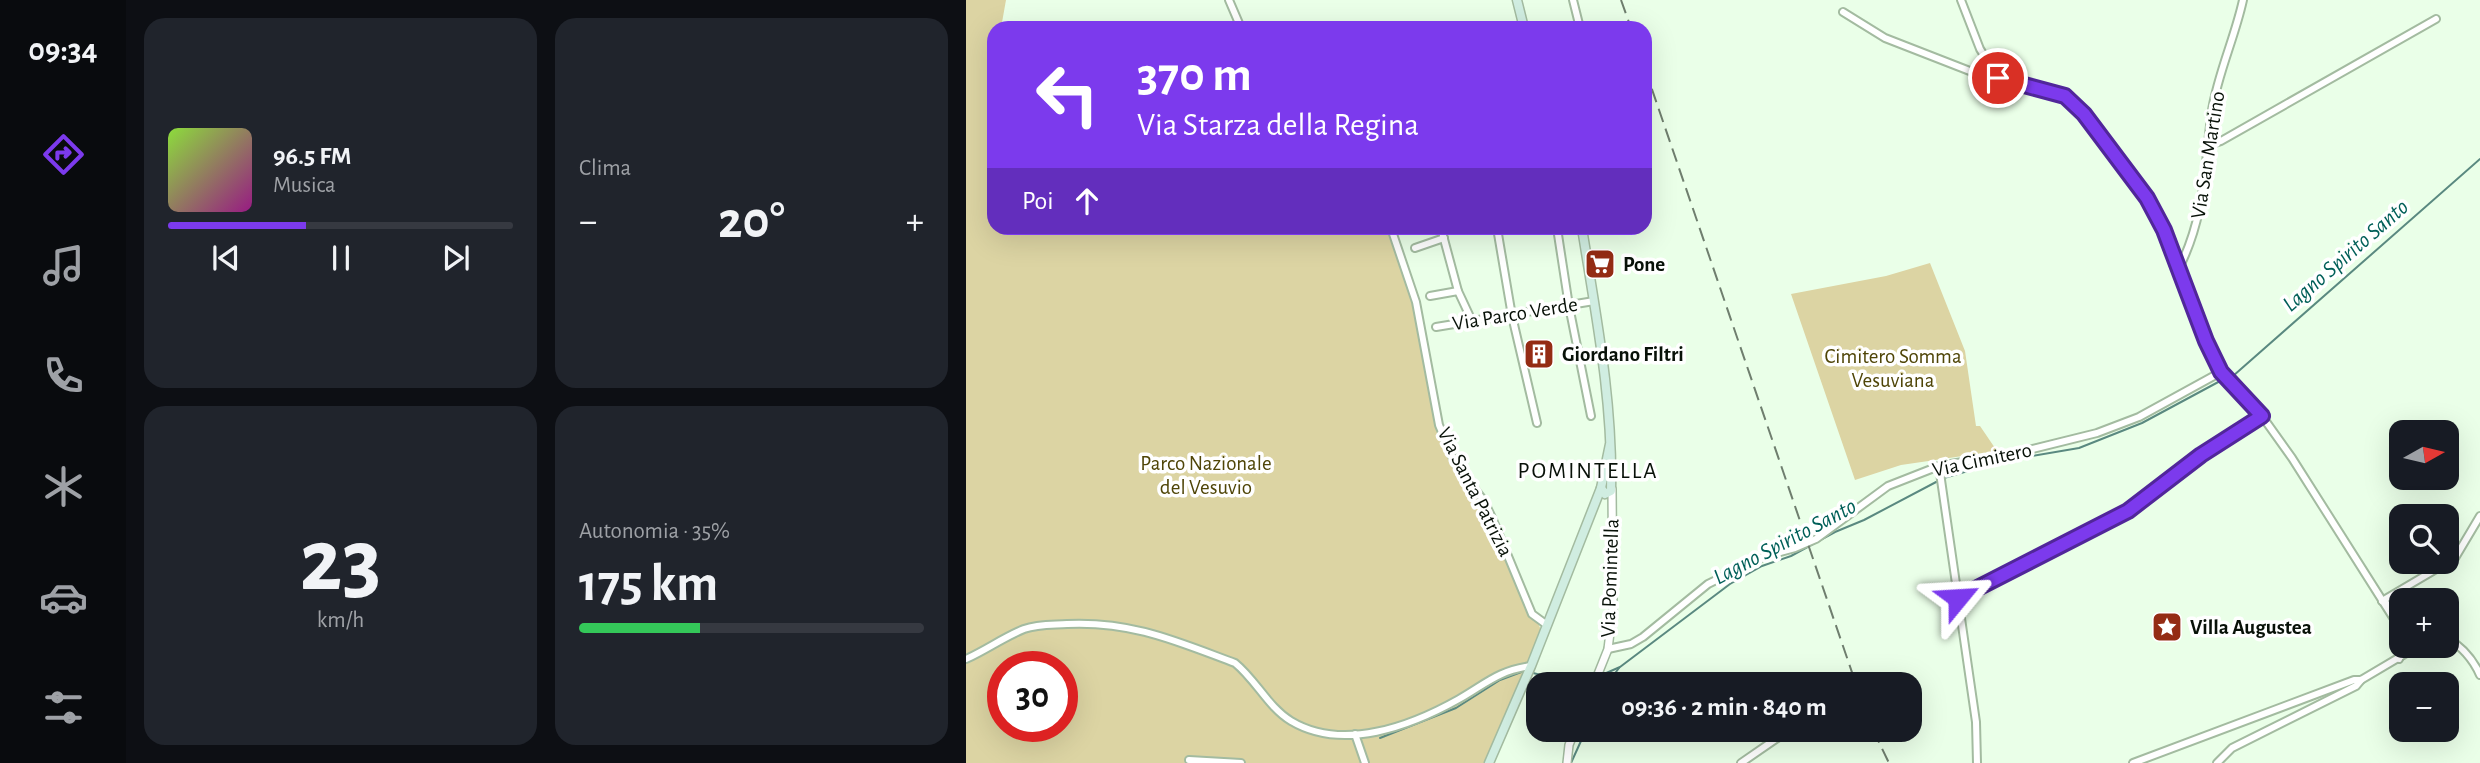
<!DOCTYPE html>
<html lang="it">
<meta charset="utf-8">
<style>
body{margin:0;font-family:"Alegreya Sans",sans-serif;background:#20242c;color:#f1f3f6;height:100vh;display:flex;flex-direction:column;font-size:26px;white-space:nowrap}
*{box-sizing:border-box;margin:0}
p{font-size:23px;color:#9ea1a6}
.icon{flex:none;width:38px;height:38px;fill:none;stroke:currentColor;stroke-width:2;stroke-linecap:round;stroke-linejoin:round}
.map{position:relative;flex:1;overflow:hidden}
.drawer{display:flex;flex-direction:column;gap:18px;padding:18px;background:#0d0f14;width:840px}
.drawer>*{flex:none}
.hud{position:absolute;left:21px;top:21px;width:665px;height:214px;border-radius:21px;box-shadow:0 7px 28px #0002;background:#7c3aed;color:#fff;overflow:hidden}
.needle{width:46px;rotate:82deg}
.fabs{position:absolute;left:1423px;top:420px;display:grid;gap:14px}
.fabs a{display:grid;place-items:center;width:70px;height:70px;border-radius:14px;background:#171b24;box-shadow:0 7px 28px #0002;font-size:35px}
.speed{position:absolute;left:21px;top:651px;display:flex;gap:14px;font-size:35px;font-weight:700;text-align:center}
.speed>*{display:grid;place-content:center;width:91px;height:91px;border-radius:50%;background:#171b24;box-shadow:0 7px 28px #0002;line-height:1}
.speed .limit{border:10px solid #d22;background:#fff;color:#111}
.pin{position:absolute;display:grid;place-items:center;width:60px;height:60px;color:#fff;margin:-30px;border:4px solid #fff;border-radius:50%;box-shadow:0 2px 7px #0007}
.me{position:absolute;width:77px;margin:-38px;rotate:63deg;stroke-linejoin:round;filter:drop-shadow(0 0 5px #0008)}
.turn{display:flex;align-items:center;gap:24px;height:147px;padding:0 35px;font-size:32px}
.turn .icon{width:91px;height:91px;stroke-width:2.5}
.turn b{display:block;font-size:49px;line-height:60px}
.then{display:flex;align-items:center;height:66px;padding:0 35px;background:#0003;gap:14px;font-size:26px}
.big{font-size:52px;font-weight:700;line-height:1.1}
.drawer .tile{flex:1;display:flex;flex-direction:column;justify-content:center;gap:10px;min-width:0;padding:0 24px;border-radius:21px;background:#20242c}
.drawer .dial{align-items:center;gap:0}
.dial b{font-size:91px;line-height:1}
.song{display:flex;align-items:center;gap:21px}
.cover{width:84px;height:84px;border-radius:10px;background:linear-gradient(135deg,hsl(90 70% 55%),hsl(310 70% 35%))}
.played{height:7px;border-radius:4px;background:linear-gradient(90deg,#7c3aed 40%,#363941 40%)}
.keys{display:flex;justify-content:space-around;direction:ltr}
.heat{display:flex;justify-content:space-between;align-items:center;font-size:38px;direction:ltr}
.charge{height:10px;border-radius:5px;background:linear-gradient(90deg,#34c759 35%,#363941 0)}
.drawer .tiles{flex:1;display:grid;gap:18px;grid-template-columns:repeat(2,1fr)}
.trip{position:absolute;left:560px;top:672px;width:396px;height:70px;border-radius:21px;background:#171b24;box-shadow:0 7px 28px #0002;font-weight:700;line-height:70px;text-align:center}
main{display:flex;flex:1;min-height:0}
.menu{display:flex;flex-direction:column;width:126px;justify-content:space-around;align-items:center;background:#090b0e;color:#9ea1a6}
.menu .icon{width:49px;height:49px}
.menu .selected{color:#7c3aed}
.menu b{font-size:32px;color:#f1f3f6}
.map>svg:first-child{display:block}
.green{fill:#dcd4a3;fill-rule:evenodd}
.lines{fill:none;stroke-linecap:round;stroke-linejoin:round}
.stream{stroke:#5a8980;stroke-width:2}
.minor-casing{stroke:#a3bba0;stroke-width:10}
.tertiary-casing{stroke:#a3bba0;stroke-width:10}
.secondary-casing{stroke:#a3bba0;stroke-width:11}
.minor{stroke:#fff;stroke-width:6}
.tertiary{stroke:#fff;stroke-width:7}
.secondary{stroke:#d0ede1;stroke-width:8}
.rail{stroke:#6f7e6e;stroke-width:2;stroke-dasharray:14 7;stroke-linecap:butt}
.route-casing{stroke:#51269a;stroke-width:18}
.route{stroke:#7c3aed;stroke-width:12}
.labels{text-anchor:middle;dominant-baseline:central;stroke-width:7;stroke-linejoin:round;paint-order:stroke}
.street-label{font-size:21px;fill:#081108;stroke:#fff}
.poi-label{font-size:21px;font-weight:bold;fill:#081108;stroke:#fff;text-anchor:start}
.park-label{font-size:21px;fill:#4f4507;stroke:#fff}
.water-label{font-size:23px;font-style:italic;fill:#005f58;stroke:#fff}
.neighbourhood-label{font-size:23px;letter-spacing:2px;fill:#081108;stroke:#fff}
</style>
<main>
<nav class="menu">
<b>09:34</b>
<svg class="icon selected" aria-label="directions" viewBox="0 0 24 24"><path d="M12 3l9 9-9 9-9-9zM9 14v-3h6M13 9l2 2-2 2"/></svg>
<svg class="icon" aria-label="music" viewBox="0 0 24 24"><path d="M9 18V5l10-2v13"/><circle cx="6" cy="18" r="3"/><circle cx="16" cy="16" r="3"/></svg>
<svg class="icon" aria-label="phone" viewBox="0 0 24 24"><path d="M5 4h4l2 5-3 2q2 4 5 5l2-3 5 2v4C11 20 4 13 5 4z"/></svg>
<svg class="icon" aria-label="climate" viewBox="0 0 24 24"><path d="M12 3v18M4 7l16 10M4 17L20 7"/></svg>
<svg class="icon" aria-label="car" viewBox="0 0 24 24"><path d="M5 17H2v-5l4-1 3-4h7l3 4 3 1v5h-3M9 17h6M6 11h13"/><circle cx="7" cy="17" r="2"/><circle cx="17" cy="17" r="2"/></svg>
<svg class="icon" aria-label="filters" viewBox="0 0 24 24"><path d="M4 7h16M4 17h16"/><circle cx="9" cy="7" r="2"/><circle cx="15" cy="17" r="2"/></svg>
</nav>
<section class="drawer">
<div class="tiles">
<div class="tile">
<div class="song"><i class="cover"></i><div><b>96.5 FM</b><p>Musica</p></div></div>
<div class="played"></div>
<div class="keys"><svg class="icon" aria-label="previous" viewBox="0 0 24 24"><path d="M18 5L8 12l10 7zM5 5v14"/></svg><svg class="icon" aria-label="pause" viewBox="0 0 24 24"><path d="M8 5v14M16 5v14"/></svg><svg class="icon" aria-label="next" viewBox="0 0 24 24"><path d="M6 5l10 7-10 7zM19 5v14"/></svg></div>
</div>
<div class="tile"><p>Clima</p>
<div class="heat"><a>−</a><b class="big">20°</b><a>+</a></div>
</div>
<div class="tile dial"><b>23</b><p>km/h</p></div>
<div class="tile"><p>Autonomia · 35%</p><b class="big">175 km</b><div class="charge"></div></div>
</div>
</section>
<div class="map">
<svg width="1514" height="763" viewBox="0 0 1514 763">
<rect width="100%" height="100%" fill="#eaffe8"/>
<g class="green">
<path d="M0 0H40L35 28H28V228H427L452 304 478 438 501 478 524 505 579 640 527 763H0ZM37 667H96V726H37Z"/>
<path d="M964 263 999 351 1010 426H1014L1031 451 935 465 889 480 825 294 920 276Z"/>
</g>
<g class="lines">
<g class="stream">
<path d="M1267 376 1514 159"/>
<path d="M978 478 1036 461 1113 448 1176 423 1256 380"/>
<path d="M567 673 591 679 627 676"/>
<path d="M638 674 654 667 764 584 796 566 825 556 869 532 898 520 972 481"/>
<path d="M641 684 653 668"/>
<path d="M414 738 490 708 534 680 558 671"/>
<path d="M605 763 620 730"/>
</g>
<g class="minor-casing">
<g id="minor">
<path d="M263 0 275 28"/>
<path d="M607 0 614 28"/>
<path d="M995 0 1014 49 1032 78"/>
<path d="M877 12 919 38 1014 75 1077 89 1099 96 1118 114 1181 198 1198 230 1240 341 1255 372 1296 416 1326 458 1435 630"/>
<path d="M1243 145 1255 141 1470 19"/>
<path d="M425 228 450 302 473 425 489 463 518 501 527 520 566 614 581 625"/>
<path d="M475 228 492 291 506 321"/>
<path d="M531 228 546 316 571 423"/>
<path d="M591 228 603 306 625 416"/>
<path d="M449 248 478 238"/>
<path d="M1213 268C1240 215 1238 166 1246 110 1252 73 1269 37 1277 0"/>
<path d="M464 296 492 291"/>
<path d="M470 327 628 301"/>
<path d="M973 466 1010 722 1011 763"/>
<path d="M992 598 1162 511 1235 455 1296 416"/>
<path d="M1416 601 1489 558 1514 516"/>
<path d="M1416 601 1435 612"/>
<path d="M1480 637C1495 646 1507 659 1514 675"/>
<path d="M642 649 665 644 677 637 742 584 799 556 829 548 850 539 922 486 973 466 1050 453 1131 433 1173 417 1255 372"/>
<path d="M0 659C20 650 38 637 58 629 72 624 87 625 101 624 166 621 210 641 269 663 290 680 302 707 325 721 377 752 445 726 493 699 521 683 531 671 565 666"/>
<path d="M1433 659 1437 646"/>
<path d="M389 734 399 763"/>
<path d="M223 760 275 763"/>
<path d="M775 763 823 730"/>
<path d="M1167 763 1388 680H1395L1449 648"/>
<path d="M1251 763 1266 748 1390 686 1395 680"/>
</g>
</g>
<g class="tertiary-casing">
<g id="tertiary">
<path d="M628 684 642 649 647 608 646 489"/>
<path d="M601 763 603 745 609 730"/>
</g>
</g>
<g class="secondary-casing">
<g id="secondary">
<path d="M551 0 558 28"/>
<path d="M616 228C630 316 647 401 645 491L639 494 635 488 644 444"/>
<path d="M523 763 565 666 635 488"/>
</g>
</g>
<use href="#minor" class="minor"/>
<use href="#tertiary" class="tertiary"/>
<use href="#secondary" class="secondary"/>
<g class="rail">
<path d="M655 0 665 28"/>
<path d="M679 69 890 684"/>
<path d="M907 730 923 763"/>
</g>
</g>
<g class="lines">
<g class="route-casing">
<path id="route" d="M992 598 1162 511 1235 455 1296 416 1255 372 1240 341 1198 230 1181 198 1118 114 1099 96 1032 78"/>
</g>
<use href="#route" class="route"/>
</g>
<defs>
<g id="supermarket-square" transform="scale(1.575)"><rect x="-9" y="-9" width="18" height="18" rx="4" fill="#942c14" stroke="#fff"/><path d="M-6-5.5h2.5l.6 2H6L4.5 2H-2.5L-4.4-4H-6ZM-1.5 3.2a1.3 1.3 0 1 0 .1 0ZM3 3.2a1.3 1.3 0 1 0 .1 0Z" fill="#fff"/></g>
<g id="building-square" transform="scale(1.575)"><rect x="-9" y="-9" width="18" height="18" rx="4" fill="#942c14" stroke="#fff"/><path d="M-4-6H4V6H1V3H-1V6H-4ZM-2.5-4.3h1.7v1.8h-1.7ZM.8-4.3h1.7v1.8H.8ZM-2.5-1h1.7V.8h-1.7ZM.8-1h1.7V.8H.8Z" fill="#fff"/></g>
<g id="sight-square" transform="scale(1.575)"><rect x="-9" y="-9" width="18" height="18" rx="4" fill="#942c14" stroke="#fff"/><path d="M0-6L1.8-2.2L6-1.7L2.9 1.2L3.7 5.4L0 3.3L-3.7 5.4L-2.9 1.2L-6-1.7L-1.8-2.2Z" fill="#fff"/></g>
</defs>
<g fill-rule="evenodd">
<use href="#supermarket-square" x="634" y="264"/>
<use href="#building-square" x="573" y="354"/>
<use href="#sight-square" x="1201" y="627"/>
</g>
<g class="labels">
<g class="street-label">
<text transform="translate(1242 155) rotate(-81)">Via San Martino</text>
<text transform="translate(549 314) rotate(-9)">Via Parco Verde</text>
<text transform="translate(1016 460) rotate(-12)">Via Cimitero</text>
<text transform="translate(509 492) rotate(63)">Via Santa Patrizia</text>
<text transform="translate(644 578) rotate(-88)">Via Pomintella</text>
</g>
<g class="poi-label">
<text x="657" y="264">Pone</text>
<text x="596" y="354">Giordano Filtri</text>
<text x="1224" y="627">Villa Augustea</text>
</g>
<g class="park-label">
<text x="927" y="356">Cimitero Somma<tspan x="927" dy="24">Vesuviana</tspan></text>
<text x="240" y="463">Parco Nazionale<tspan x="240" dy="24">del Vesuvio</tspan></text>
</g>
<g class="water-label">
<text transform="translate(1380 256) rotate(-41)">Lagno Spirito Santo</text>
<text transform="translate(819 542) rotate(-28)">Lagno Spirito Santo</text>
</g>
<g class="neighbourhood-label">
<text x="622" y="471">POMINTELLA</text>
</g>
</g>
</svg>
<div class="fabs">
<a><svg class="needle" viewBox="-14 -14 28 28"><path d="M0-13l5 13h-10z" fill="#e53935"/><path d="M0 13l5-13h-10z" fill="#9ea1a6"/></svg></a>
<a><svg class="icon" aria-label="search" viewBox="0 0 24 24"><circle cx="10" cy="10" r="6"/><path d="M15 15l6 6"/></svg></a>
<a>+</a>
<a>−</a>
</div>
<div class="speed"><div class="limit">30</div></div>
<div class="pin" style="left:1032px;top:78px;background:#d93025"><svg class="icon" aria-label="arrive" viewBox="0 0 24 24"><path d="M6 21V4h12l-3 4 3 4H6"/></svg></div>
<svg class="me" style="left:992px;top:598px" viewBox="-20 -20 40 40"><path d="M0-17L14 15 0 8-14 15z" fill="#7c3aed" stroke="#fff" stroke-width="4"/></svg>
<div class="trip">09:36 · 2 min · 840 m</div>
<div class="hud">
<div class="turn"><svg class="icon" aria-label="left" viewBox="0 0 24 24"><path d="M17 20v-9H6M10 6l-5 5 5 5"/></svg><div><b>370 m</b>Via Starza della Regina</div></div>
<div class="then">Poi<svg class="icon" aria-label="ahead" viewBox="0 0 24 24"><path d="M12 20V5M6 11l6-6 6 6"/></svg></div>
</div>
</div>
</main>
